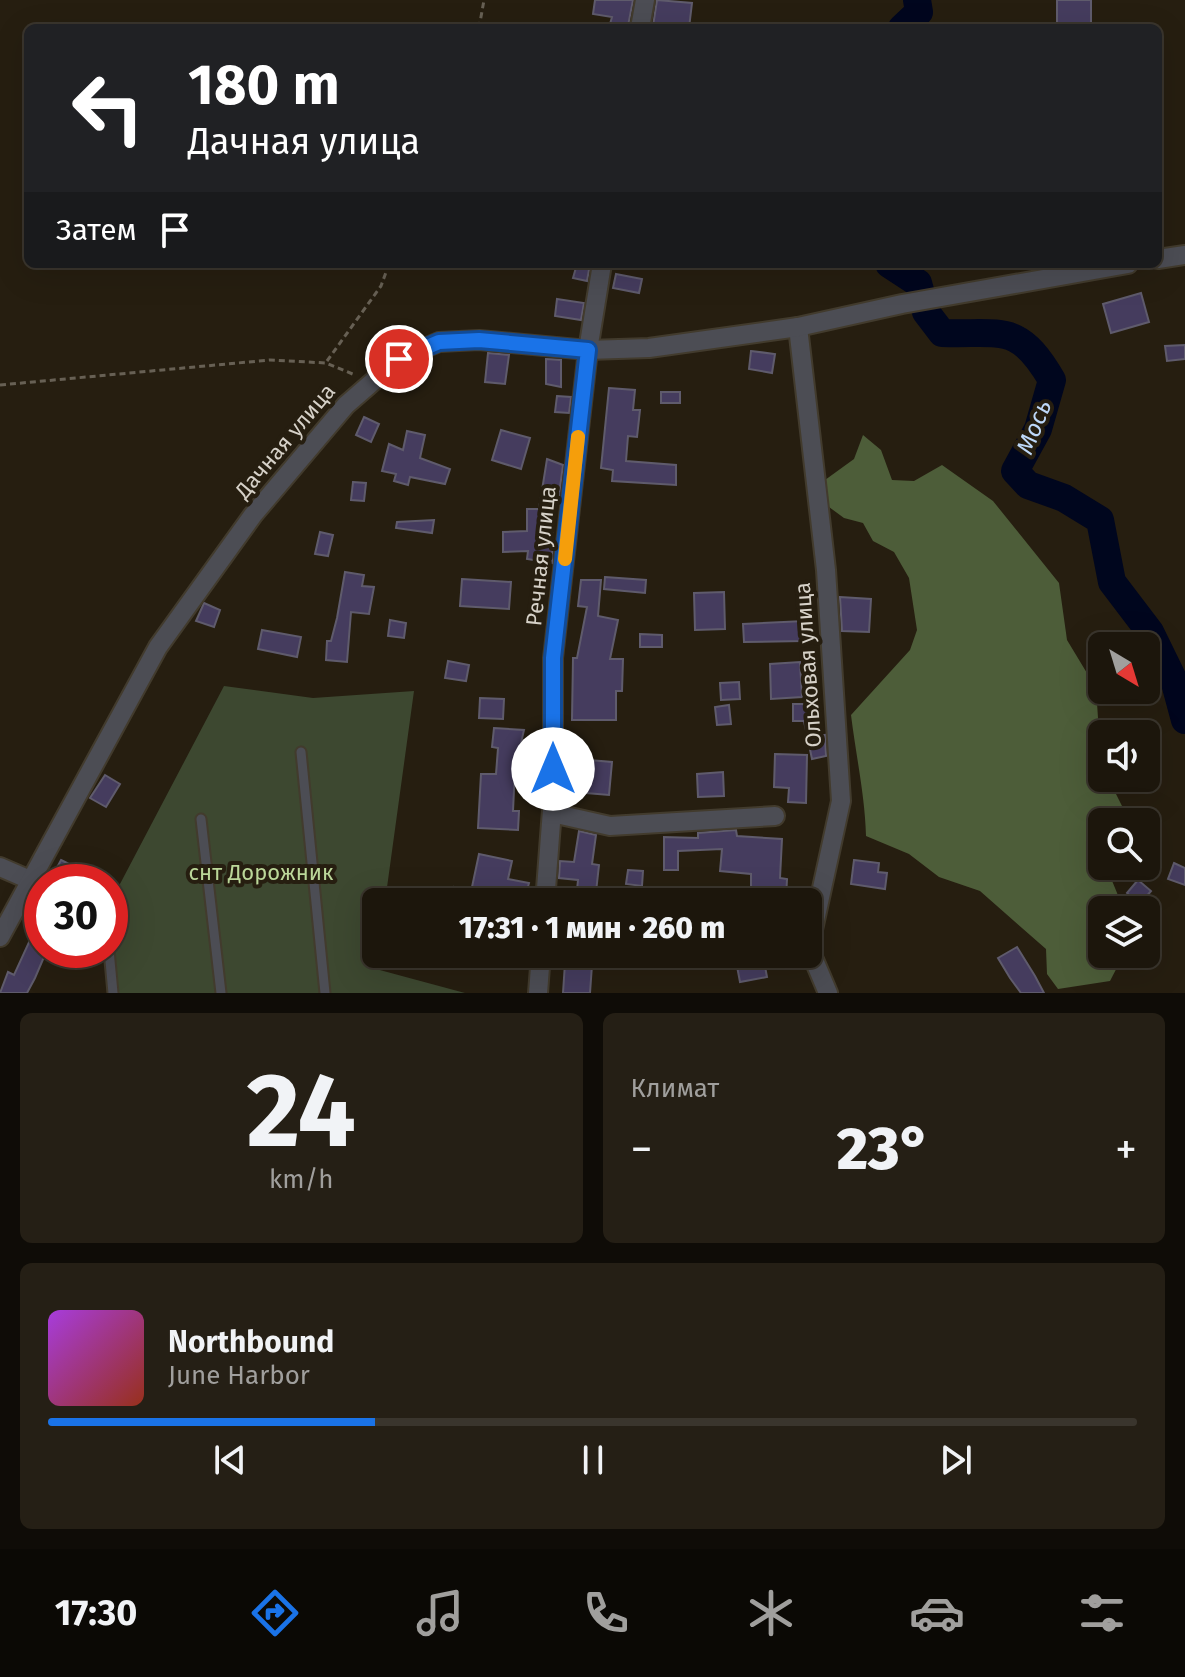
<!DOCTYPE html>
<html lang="ru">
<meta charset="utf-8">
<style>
body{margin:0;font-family:"Fira Sans",sans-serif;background:#251f15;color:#f1f3f6;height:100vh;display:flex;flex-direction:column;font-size:30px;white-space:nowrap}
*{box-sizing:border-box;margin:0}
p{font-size:26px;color:#a09f9d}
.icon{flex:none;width:44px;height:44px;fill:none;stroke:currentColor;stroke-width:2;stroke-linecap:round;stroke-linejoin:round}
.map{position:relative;height:993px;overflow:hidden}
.drawer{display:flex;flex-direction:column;gap:20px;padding:20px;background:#0f0c07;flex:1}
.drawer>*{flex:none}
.guide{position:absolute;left:24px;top:24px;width:1138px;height:244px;border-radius:12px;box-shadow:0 8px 32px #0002,0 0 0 2px #3a352d;background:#202124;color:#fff;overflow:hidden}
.needle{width:52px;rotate:142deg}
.tools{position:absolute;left:1088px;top:632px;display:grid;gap:16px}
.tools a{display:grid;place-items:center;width:72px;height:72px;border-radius:12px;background:#1c160c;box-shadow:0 8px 32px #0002,0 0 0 2px #3a352d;font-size:40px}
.speed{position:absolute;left:24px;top:864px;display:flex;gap:16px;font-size:40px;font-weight:700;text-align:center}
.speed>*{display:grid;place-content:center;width:104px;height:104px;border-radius:50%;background:#1c160c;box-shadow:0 8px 32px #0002,0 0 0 2px #3a352d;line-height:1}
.speed .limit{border:12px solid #d22;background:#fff;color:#111}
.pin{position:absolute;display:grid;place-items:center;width:68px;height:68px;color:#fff;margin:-34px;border:4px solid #fff;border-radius:50%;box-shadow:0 2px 8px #0007}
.me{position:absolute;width:88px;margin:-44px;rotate:0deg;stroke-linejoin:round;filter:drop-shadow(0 0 6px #0008)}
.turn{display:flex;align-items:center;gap:28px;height:168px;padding:0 32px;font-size:36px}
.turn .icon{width:104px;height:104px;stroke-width:2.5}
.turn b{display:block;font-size:56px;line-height:68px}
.then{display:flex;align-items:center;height:76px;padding:0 32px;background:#0003;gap:16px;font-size:30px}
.big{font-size:60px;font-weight:800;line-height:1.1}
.drawer .tile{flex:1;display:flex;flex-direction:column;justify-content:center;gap:12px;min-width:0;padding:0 28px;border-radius:12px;background:#251f15}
.drawer .dial{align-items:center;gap:0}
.dial b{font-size:104px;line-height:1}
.song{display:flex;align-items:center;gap:24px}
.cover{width:96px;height:96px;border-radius:12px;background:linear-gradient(135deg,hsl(280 70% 55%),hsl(10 70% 35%))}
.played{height:8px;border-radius:4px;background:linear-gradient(90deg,#1a73e8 30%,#3a352d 30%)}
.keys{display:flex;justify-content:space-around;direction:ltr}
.heat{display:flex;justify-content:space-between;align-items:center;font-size:44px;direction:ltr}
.drawer .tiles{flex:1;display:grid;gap:20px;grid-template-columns:1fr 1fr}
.tile:last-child{grid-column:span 2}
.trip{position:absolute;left:362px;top:888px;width:460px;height:80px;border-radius:12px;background:#1c160c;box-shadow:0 8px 32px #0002,0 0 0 2px #3a352d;font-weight:800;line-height:80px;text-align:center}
.menu{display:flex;height:128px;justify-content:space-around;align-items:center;background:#0b0905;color:#a09f9d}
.menu .icon{width:56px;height:56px}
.menu .active{color:#1a73e8}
.menu b{font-size:36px;color:#f1f3f6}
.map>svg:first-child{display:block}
.green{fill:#3d4830}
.forest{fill:#4d5d39}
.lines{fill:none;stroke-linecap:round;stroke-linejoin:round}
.river{stroke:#00061e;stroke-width:28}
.building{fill:#453c5e;stroke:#5f5b6c;stroke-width:2}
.service-casing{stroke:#423b2d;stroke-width:13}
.minor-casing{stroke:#423b2d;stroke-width:22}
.path{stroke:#676054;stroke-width:3;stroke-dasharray:6 4;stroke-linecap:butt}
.service{stroke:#4c4d54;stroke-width:9}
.minor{stroke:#4c4d54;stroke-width:18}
.route-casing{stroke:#114b97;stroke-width:20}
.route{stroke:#1a73e8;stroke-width:14}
.slow{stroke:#f59e0b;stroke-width:14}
.labels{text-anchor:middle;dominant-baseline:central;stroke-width:8;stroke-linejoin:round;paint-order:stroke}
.street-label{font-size:22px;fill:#d6d1c8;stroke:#261e10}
.park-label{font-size:22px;fill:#bbd799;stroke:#261e10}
.water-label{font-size:24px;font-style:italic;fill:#bed8f8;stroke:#261e10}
</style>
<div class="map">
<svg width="1185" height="993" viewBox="0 0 1185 993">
<rect width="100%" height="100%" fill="#261e10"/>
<path class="green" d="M224 686 313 698 414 691 385 902H376V969L465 993H107L105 950H110V903Z"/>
<path class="forest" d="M863 435 881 450 892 480 914 481 942 465 993 501 1059 583 1067 640 1096 688 1102 778H1108L1130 822H1102V866H1106L1124 910H1102V954H1124L1110 981 1058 989 1047 974 1046 949 980 891 939 877 909 854 866 836C865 796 856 756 851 715L910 650 917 630 909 578 894 552 873 541 863 523 844 518 829 507 825 480 854 459Z"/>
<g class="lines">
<g class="river">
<path d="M902 28 919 12 917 0"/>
<path d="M889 264 918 283 926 312 942 333C1003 335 1018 322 1052 380L1038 429 1015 471 1028 485 1064 498 1100 520 1112 582 1150 632 1175 683 1185 720"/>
</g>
</g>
<g class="building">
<path d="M595 0H633L628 26 610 24 612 17 593 14Z"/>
<path d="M657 0 692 3 689 28 653 26Z"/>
<rect x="1057" y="0" width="34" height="28"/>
<path d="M577 264H590L587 281 573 278Z"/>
<path d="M616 274 642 279 639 293 613 288Z"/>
<path d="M1141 293 1149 322 1111 333 1103 304Z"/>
<path d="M557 299 584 303 581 320 555 316Z"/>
<path d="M1185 345V359L1167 361 1165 346Z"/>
<path d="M751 351 775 354 772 373 749 369Z"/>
<path d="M488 353 509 355 505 384 485 382Z"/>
<path d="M546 359 561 360V387L546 384Z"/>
<path d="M609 388 635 390 633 410H640L637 437 628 436 626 461 676 465V485L612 481 613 470 601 468Z"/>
<rect x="661" y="392" width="19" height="11"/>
<path d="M557 396 571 397 569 413 555 412Z"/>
<path d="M364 417 379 424 371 442 356 435Z"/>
<path d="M501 430 530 438 521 469 492 460Z"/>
<path d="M407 431 425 435 420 458 450 469 445 484 410 477 408 485 394 481 396 474 382 471 389 444 403 450Z"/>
<path d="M547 459 563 465 559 495 554 494 552 563 527 559 528 551 503 552V532L527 531V509H539Z"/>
<path d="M353 482 366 483 364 501 351 500Z"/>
<path d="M434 520 432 533 396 528 397 522Z"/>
<path d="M320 532 333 535 328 556 315 554Z"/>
<path d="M345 572 364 575 362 586 374 587 369 614 351 612 347 662 326 660 327 641H331L337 618Z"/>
<path d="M605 577 646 580 645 593 604 589Z"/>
<path d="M462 579 511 582 509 609 460 606Z"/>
<path d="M581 580H601L598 616 618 620 610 659H623L622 691H616V720H572L573 658H577L587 607 578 606Z"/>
<path d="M724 592 725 629 695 630 694 593Z"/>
<path d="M840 597 871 599 869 632 842 631Z"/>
<path d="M204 603 220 610 214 627 196 621Z"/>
<path d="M390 620 406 623 404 638 388 636Z"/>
<path d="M804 621 803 641 744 642 743 624Z"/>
<path d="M262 630 301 637 297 657 258 649Z"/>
<path d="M640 634 662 635V647H640Z"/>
<path d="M448 661 469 665 466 681 445 678Z"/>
<path d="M800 662 802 697 771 699 770 664Z"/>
<path d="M739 682 740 699 721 700 720 683Z"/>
<path d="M480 698 504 699 503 719 479 718Z"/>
<path d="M793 704H818L817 736 825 735 826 756 812 759 804 721H793Z"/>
<path d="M729 705 731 724 717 725 715 707Z"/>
<path d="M494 728 524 730 515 769 513 811H519L518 830 478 828 481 774H496L498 748 492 747Z"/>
<path d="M775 754 807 755 806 803 788 802 789 788 774 787Z"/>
<path d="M577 759 612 762 609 795 574 792Z"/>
<path d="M723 772 724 796 698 797 697 774Z"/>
<path d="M105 775 120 784 106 807 90 798Z"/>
<path d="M736 830 737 836 782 839 780 878 787 879 786 899 751 897V874L720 871 722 849 678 851V870H664V837L698 838V833Z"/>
<path d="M579 831 596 835 592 864 599 865 596 892 577 890 578 880 559 878 560 861 574 862Z"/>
<path d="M479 854 512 861 508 879 529 883 525 898 472 887Z"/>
<path d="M61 860 79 869 72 882 53 875Z"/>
<path d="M854 860 879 863 878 872 887 873 885 889 851 884Z"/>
<path d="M1174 863 1185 868V885L1168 879Z"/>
<path d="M628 870 643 871 642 886 626 884Z"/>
<path d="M1138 880 1151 891 1140 904 1127 893Z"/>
<path d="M454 887 478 891 476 902 452 899Z"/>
<path d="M42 914V950H47L35 978 27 993H0L8 972 14 975Z"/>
<path d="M1017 947 1035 976 1044 993H1021L1010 978 998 958Z"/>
<path d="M763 956 767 977 740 982 736 961Z"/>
<path d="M565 963 592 965 590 993H563Z"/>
</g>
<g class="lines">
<g class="service-casing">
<g id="service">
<path d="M301 752 325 993"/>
<path d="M201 819 221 993"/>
<path d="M109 950 113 993"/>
</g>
</g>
<g class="minor-casing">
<g id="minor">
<path d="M640 28 645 0"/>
<path d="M1158 259 1185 255"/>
<path d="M798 327 826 570 841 801 809 948 828 993"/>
<path d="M552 813 610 826 775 816"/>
<path d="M0 867 30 880"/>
<path d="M545 902 553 797V658L588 350 602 264"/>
<path d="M0 937 158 647 253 515 346 405 399 359 439 342 479 340 588 350 649 348 798 327 902 304 1128 264"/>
<path d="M538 993 541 954"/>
</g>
</g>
<g class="path">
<path d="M479 28 484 0"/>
<path d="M327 361 381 286 389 264"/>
<path d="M0 385 270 360 326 363 355 375"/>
</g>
<use href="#service" class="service"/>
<use href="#minor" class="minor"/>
</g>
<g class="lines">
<g class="route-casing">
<path id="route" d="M399 359 439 342 479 340 588 350 553 658V769"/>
</g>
<use href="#route" class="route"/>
<path class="slow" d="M565 559 578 437"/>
</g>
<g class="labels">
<g class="street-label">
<text transform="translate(285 441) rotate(-50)">Дачная улица</text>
<text transform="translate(541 556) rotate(-84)">Речная улица</text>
<text transform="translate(808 665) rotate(-94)">Ольховая улица</text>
</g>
<g class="park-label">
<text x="261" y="872">снт Дорожник</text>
</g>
<g class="water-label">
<text transform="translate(1034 427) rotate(-68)">Мось</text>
</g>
</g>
</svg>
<div class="tools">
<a><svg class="needle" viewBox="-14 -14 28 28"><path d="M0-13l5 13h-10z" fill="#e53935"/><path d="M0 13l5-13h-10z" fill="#a09f9d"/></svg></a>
<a><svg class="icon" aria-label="sound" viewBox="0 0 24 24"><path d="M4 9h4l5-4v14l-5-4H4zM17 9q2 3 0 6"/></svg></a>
<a><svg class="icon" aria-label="search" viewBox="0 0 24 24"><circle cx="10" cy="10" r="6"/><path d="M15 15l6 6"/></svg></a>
<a><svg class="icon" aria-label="layers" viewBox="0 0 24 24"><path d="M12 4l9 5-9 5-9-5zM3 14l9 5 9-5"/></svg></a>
</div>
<div class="speed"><div class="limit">30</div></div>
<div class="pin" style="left:399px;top:359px;background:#d93025"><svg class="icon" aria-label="arrive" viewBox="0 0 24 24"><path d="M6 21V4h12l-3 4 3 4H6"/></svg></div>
<svg class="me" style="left:553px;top:769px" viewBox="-20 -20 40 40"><circle r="19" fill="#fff"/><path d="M0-13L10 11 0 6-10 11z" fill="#1a73e8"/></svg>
<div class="trip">17:31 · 1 мин · 260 m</div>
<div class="guide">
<div class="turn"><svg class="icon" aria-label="left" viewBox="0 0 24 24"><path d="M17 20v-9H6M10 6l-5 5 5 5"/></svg><div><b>180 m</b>Дачная улица</div></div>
<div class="then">Затем<svg class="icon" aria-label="arrive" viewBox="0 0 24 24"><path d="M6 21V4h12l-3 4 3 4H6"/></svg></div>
</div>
</div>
<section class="drawer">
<div class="tiles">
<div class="tile dial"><b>24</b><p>km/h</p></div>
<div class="tile"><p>Климат</p>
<div class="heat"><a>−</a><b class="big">23°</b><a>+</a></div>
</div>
<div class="tile">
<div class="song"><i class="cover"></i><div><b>Northbound</b><p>June Harbor</p></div></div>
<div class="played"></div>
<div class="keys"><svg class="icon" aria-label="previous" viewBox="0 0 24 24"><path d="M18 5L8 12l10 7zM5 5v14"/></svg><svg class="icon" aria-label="pause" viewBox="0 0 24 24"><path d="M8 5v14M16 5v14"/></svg><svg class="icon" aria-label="next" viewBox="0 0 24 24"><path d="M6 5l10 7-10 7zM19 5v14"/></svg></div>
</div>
</div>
</section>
<nav class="menu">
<b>17:30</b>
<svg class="icon active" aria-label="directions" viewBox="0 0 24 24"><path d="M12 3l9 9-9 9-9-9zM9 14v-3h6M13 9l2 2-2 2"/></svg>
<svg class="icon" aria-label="music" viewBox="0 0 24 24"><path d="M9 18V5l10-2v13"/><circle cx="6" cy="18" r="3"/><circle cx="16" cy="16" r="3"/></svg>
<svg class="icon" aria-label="phone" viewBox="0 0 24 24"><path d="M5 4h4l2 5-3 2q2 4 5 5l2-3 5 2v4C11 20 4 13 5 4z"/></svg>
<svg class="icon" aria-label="climate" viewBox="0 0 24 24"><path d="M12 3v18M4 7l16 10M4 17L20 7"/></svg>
<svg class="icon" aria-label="car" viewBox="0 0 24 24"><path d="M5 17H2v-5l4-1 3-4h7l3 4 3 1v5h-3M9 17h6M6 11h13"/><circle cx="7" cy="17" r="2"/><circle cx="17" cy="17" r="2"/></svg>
<svg class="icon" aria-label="filters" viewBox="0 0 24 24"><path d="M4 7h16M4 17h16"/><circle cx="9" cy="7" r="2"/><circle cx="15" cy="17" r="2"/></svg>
</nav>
